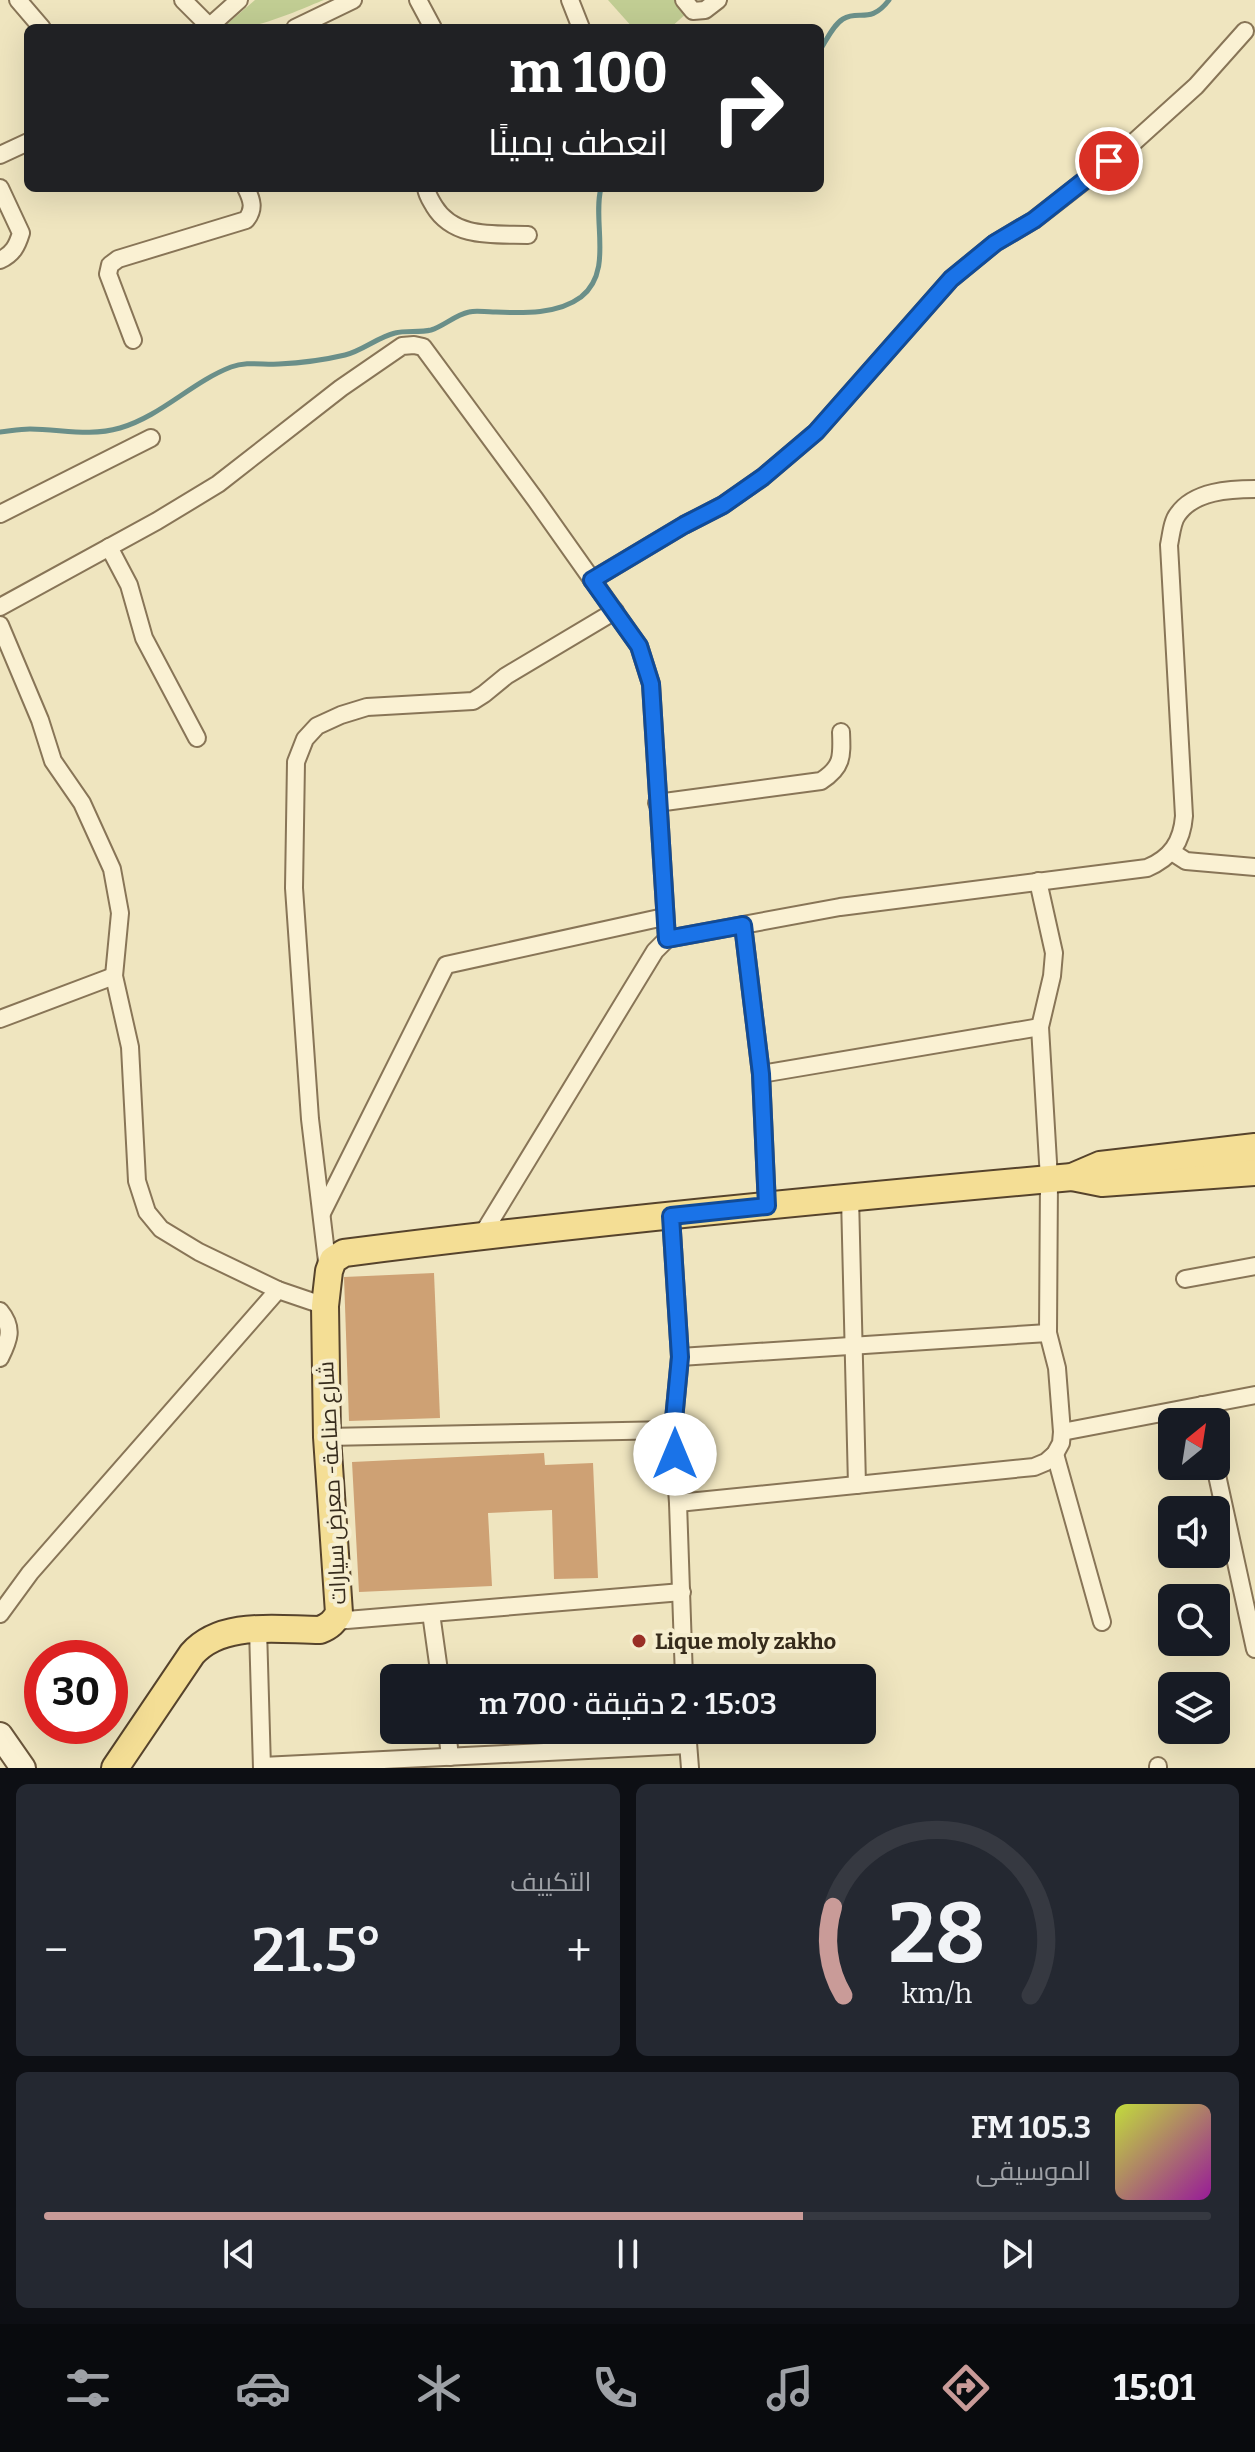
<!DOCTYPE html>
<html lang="ar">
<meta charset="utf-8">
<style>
body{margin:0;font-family:Bitter,Cairo,serif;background:#242831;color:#f1f3f6;direction:rtl;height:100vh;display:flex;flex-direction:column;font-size:30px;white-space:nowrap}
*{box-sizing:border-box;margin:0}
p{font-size:26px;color:#9ea1a6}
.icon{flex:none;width:44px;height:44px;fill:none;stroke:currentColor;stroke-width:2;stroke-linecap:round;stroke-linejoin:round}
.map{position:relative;height:1768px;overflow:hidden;direction:ltr}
.drawer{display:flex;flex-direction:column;gap:16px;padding:16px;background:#0d0f14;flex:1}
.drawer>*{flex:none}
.banner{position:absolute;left:24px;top:24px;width:800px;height:168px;border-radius:12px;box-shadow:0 8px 32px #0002;direction:rtl;background:#202124;color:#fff;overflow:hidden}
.needle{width:52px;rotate:30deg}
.buttons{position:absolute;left:1158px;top:1408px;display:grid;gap:16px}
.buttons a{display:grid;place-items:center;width:72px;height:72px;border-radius:12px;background:#171b24;box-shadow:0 8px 32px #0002;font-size:40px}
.speed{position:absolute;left:24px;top:1640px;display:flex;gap:16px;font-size:40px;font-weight:700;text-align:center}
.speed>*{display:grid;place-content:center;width:104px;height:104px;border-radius:50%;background:#171b24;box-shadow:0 8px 32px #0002;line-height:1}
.speed .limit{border:12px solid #d22;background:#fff;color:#111}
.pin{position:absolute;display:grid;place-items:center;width:68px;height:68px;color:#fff;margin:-34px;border:4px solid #fff;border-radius:50%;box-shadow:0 2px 8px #0007}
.me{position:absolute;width:88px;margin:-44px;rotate:0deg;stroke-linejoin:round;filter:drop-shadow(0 0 6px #0008)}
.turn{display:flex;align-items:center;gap:28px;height:168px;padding:0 24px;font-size:36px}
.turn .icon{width:104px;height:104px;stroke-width:2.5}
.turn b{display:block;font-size:56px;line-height:68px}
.big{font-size:60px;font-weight:600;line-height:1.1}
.drawer .tile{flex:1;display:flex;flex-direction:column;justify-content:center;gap:12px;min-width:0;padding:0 28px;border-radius:12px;background:#242831}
.drawer .dial{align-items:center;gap:0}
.dial svg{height:208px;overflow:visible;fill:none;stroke:#363941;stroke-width:7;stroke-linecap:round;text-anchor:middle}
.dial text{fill:#f1f3f6;stroke:none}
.song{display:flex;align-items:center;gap:24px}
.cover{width:96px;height:96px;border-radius:12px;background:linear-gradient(135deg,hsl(70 70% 55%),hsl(300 70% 35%))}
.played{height:8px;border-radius:4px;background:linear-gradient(90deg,#c99b98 65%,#363941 65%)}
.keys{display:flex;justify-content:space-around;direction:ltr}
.heat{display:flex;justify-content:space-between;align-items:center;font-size:44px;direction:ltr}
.drawer .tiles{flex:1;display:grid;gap:16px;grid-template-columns:1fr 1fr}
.tile:last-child{grid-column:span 2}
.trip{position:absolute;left:380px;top:1664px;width:496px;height:80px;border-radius:12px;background:#171b24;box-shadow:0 8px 32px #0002;font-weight:600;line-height:80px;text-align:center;direction:rtl}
.dock{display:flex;height:128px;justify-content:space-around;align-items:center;background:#090b0e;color:#9ea1a6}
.dock .icon{width:56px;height:56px}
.dock .current{color:#c99b98}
.dock b{font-size:36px;color:#f1f3f6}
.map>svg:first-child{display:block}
.green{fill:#c1cd93}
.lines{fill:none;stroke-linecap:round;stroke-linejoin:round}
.stream{stroke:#6a8f89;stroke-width:5}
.building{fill:#cea174}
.minor-casing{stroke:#887557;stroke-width:20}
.secondary-casing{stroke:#6a563b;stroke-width:28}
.primary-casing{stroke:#56432c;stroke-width:30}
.minor{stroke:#faf1d3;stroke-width:16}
.secondary{stroke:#faf1d3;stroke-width:24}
.primary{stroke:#f4de95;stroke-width:26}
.route-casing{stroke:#114b97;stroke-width:20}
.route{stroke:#1a73e8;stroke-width:14}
.poi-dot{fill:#992f26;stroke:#f6eecf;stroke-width:3}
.labels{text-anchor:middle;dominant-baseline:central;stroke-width:8;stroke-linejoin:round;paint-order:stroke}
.street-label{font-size:22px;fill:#372c1c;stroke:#f6eecf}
.poi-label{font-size:22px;font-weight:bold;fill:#372c1c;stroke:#f6eecf;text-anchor:start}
</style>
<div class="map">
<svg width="1255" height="1768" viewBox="0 0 1255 1768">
<rect width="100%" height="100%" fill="#efe5bf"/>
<g class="green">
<path d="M255 0H324C303 8 244 36 226 25Z"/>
<path d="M608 0H676L687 13 670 28H633Z"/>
</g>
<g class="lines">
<g class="stream">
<path d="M820 50C826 41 833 25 843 19 859 9 870 25 889 0"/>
<path d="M0 432C10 431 20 429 30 429 61 429 89 437 120 428 161 416 192 382 231 367 247 361 263 365 279 364 301 363 324 360 345 355 362 351 378 337 395 333 406 330 419 333 431 330 444 326 455 315 469 312 477 310 484 312 493 312 521 313 557 315 581 297 614 271 592 222 601 188"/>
</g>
</g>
<g class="building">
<path d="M434 1273 440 1418 349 1421 344 1277Z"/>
<path d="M544 1453 545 1465 593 1463 598 1578 554 1579 552 1510 488 1513 492 1586 359 1592 352 1462Z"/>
</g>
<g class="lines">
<g class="minor-casing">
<g id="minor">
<path d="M18 0 42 28"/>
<path d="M183 0 211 28"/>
<path d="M418 0 433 28"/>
<path d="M570 0 581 28"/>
<path d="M684 0 693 11 705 10 718 0"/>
<path d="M210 26 239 0"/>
<path d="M295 28 353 0"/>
<path d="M0 155 28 142"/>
<path d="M0 188 21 233C17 246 13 254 0 260"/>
<path d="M426 188C427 195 430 199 434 206 454 239 494 234 528 235"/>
<path d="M133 340 108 274 110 265 118 259 246 220C255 209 252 200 246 188"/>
<path d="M0 514 151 438"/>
<path d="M109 547 129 585 144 638 197 738"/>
<path d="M592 580 684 525 723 505 763 477 816 432 951 279 995 243 1034 220 1134 142 1196 86 1245 31"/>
<path d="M0 607 157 521 218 484 341 388 402 346 414 345 423 347 535 499 639 646 651 684 667 939"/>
<path d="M0 625 40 720 53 761 82 803 112 869 120 913 114 976 130 1047 137 1181 147 1212 161 1229 199 1252 278 1290 325 1306"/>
<path d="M657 803 821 781C843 767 842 756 841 732"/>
<path d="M1172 852 1186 861 1255 867"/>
<path d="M743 925 761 1074 767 1206"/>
<path d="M0 1019 114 976"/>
<path d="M761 1074 1040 1027"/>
<path d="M850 1197 857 1485"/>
<path d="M322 1213 446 965 664 917"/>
<path d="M671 1216 680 1357 673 1430 678 1503 684 1678"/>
<path d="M482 1235 655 951 667 939 840 907 1147 868C1171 858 1182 842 1184 816L1169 545C1171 536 1172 521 1178 514 1194 491 1230 489 1255 489"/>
<path d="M328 1270 310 1119 294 888 296 762 305 739 317 726 341 715 367 707 473 701 484 694 506 676 615 611"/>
<path d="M1185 1279 1255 1266"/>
<path d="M0 1311C14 1328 9 1340 0 1358"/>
<path d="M680 1357 1048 1333"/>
<path d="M1202 1405 1206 1422"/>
<path d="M1062 1432 1255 1395"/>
<path d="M327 1437 673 1430"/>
<path d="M1055 1454 1102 1622"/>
<path d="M1215 1466 1255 1649"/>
<path d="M678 1503 1034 1467 1046 1462 1055 1454 1061 1443 1062 1432 1057 1368 1048 1333 1049 1179 1040 1027 1052 976 1054 953 1038 881"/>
<path d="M431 1613 440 1678"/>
<path d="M0 1614 30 1573 278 1290"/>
<path d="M335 1621 682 1592"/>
<path d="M258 1629 262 1768"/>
<path d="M447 1730 450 1757"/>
<path d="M687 1730 690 1768"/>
<path d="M262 1766 688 1745"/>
<path d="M1158 1766V1768"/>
</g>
</g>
<g class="secondary-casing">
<path id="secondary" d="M0 1735 23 1768"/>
</g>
<g class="primary-casing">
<g id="primary">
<path d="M1072 1177 1102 1183 1255 1172"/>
<path d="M115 1768 192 1654C222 1620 278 1630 320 1630 330 1626 334 1622 339 1613L327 1437 325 1306 329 1271 333 1260 344 1253C586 1222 829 1199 1072 1177L1100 1165 1255 1147"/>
</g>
</g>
<use href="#minor" class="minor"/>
<use href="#secondary" class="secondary"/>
<use href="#primary" class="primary"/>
</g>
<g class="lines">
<g class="route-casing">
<path id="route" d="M675 1454 673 1430 680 1357 671 1216 767 1206 761 1074 743 925 667 939 651 684 639 646 592 580 684 525 723 505 763 477 816 432 951 279 995 243 1034 220 1109 161"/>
</g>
<use href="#route" class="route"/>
</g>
<circle class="poi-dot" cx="639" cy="1641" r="8"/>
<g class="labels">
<g class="street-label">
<text transform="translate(332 1483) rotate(-93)">شارع صناعة- معرض سيارات</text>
</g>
<g class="poi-label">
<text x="655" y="1641">Lique moly zakho</text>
</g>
</g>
</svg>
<div class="buttons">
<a><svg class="needle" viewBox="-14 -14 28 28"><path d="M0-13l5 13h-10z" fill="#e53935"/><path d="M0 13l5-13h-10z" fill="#9ea1a6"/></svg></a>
<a><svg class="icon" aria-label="sound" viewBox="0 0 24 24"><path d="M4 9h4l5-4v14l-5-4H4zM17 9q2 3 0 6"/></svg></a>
<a><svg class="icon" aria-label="search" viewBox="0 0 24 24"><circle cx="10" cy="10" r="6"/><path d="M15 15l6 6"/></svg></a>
<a><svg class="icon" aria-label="layers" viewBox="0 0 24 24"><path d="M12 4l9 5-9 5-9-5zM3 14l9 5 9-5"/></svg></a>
</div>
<div class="speed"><div class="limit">30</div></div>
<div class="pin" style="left:1109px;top:161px;background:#d93025"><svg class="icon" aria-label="arrive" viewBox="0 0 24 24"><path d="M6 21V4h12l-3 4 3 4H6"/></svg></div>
<svg class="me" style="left:675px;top:1454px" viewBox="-20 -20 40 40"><circle r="19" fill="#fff"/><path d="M0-13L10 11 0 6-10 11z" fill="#1a73e8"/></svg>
<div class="trip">15:03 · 2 دقيقة · 700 m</div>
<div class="banner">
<div class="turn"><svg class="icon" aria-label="right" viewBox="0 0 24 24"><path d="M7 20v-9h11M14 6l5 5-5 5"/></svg><div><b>100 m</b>انعطف يمينًا</div></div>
</div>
</div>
<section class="drawer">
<div class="tiles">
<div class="tile dial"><svg viewBox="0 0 100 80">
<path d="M14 69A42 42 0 1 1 86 69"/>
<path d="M14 69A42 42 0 0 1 10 35" stroke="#c99b98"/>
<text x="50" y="56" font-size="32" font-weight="700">28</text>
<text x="50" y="72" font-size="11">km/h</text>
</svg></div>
<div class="tile"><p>التكييف</p>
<div class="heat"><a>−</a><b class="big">21.5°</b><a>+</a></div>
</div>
<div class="tile">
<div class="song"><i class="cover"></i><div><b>105.3 FM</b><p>الموسيقى</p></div></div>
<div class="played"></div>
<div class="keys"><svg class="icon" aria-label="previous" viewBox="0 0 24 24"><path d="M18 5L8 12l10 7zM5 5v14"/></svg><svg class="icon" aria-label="pause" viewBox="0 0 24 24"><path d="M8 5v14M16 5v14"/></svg><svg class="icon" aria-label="next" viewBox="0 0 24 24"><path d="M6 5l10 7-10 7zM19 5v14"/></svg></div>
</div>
</div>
</section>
<nav class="dock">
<b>15:01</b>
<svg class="icon current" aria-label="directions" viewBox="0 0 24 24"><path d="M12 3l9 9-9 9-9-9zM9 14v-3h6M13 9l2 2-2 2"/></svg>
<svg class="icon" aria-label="music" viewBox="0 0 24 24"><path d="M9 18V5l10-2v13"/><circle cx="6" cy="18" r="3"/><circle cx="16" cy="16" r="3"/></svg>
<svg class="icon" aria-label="phone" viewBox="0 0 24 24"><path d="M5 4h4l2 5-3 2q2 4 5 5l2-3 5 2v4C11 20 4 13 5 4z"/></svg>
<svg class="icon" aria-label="climate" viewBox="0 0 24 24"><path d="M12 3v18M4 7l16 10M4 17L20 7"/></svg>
<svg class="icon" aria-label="car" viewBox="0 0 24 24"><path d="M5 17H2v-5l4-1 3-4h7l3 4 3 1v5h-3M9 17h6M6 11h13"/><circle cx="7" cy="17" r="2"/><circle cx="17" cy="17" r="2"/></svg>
<svg class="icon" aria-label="filters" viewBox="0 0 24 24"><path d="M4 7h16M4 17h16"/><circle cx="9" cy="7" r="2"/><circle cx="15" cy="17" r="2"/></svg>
</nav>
